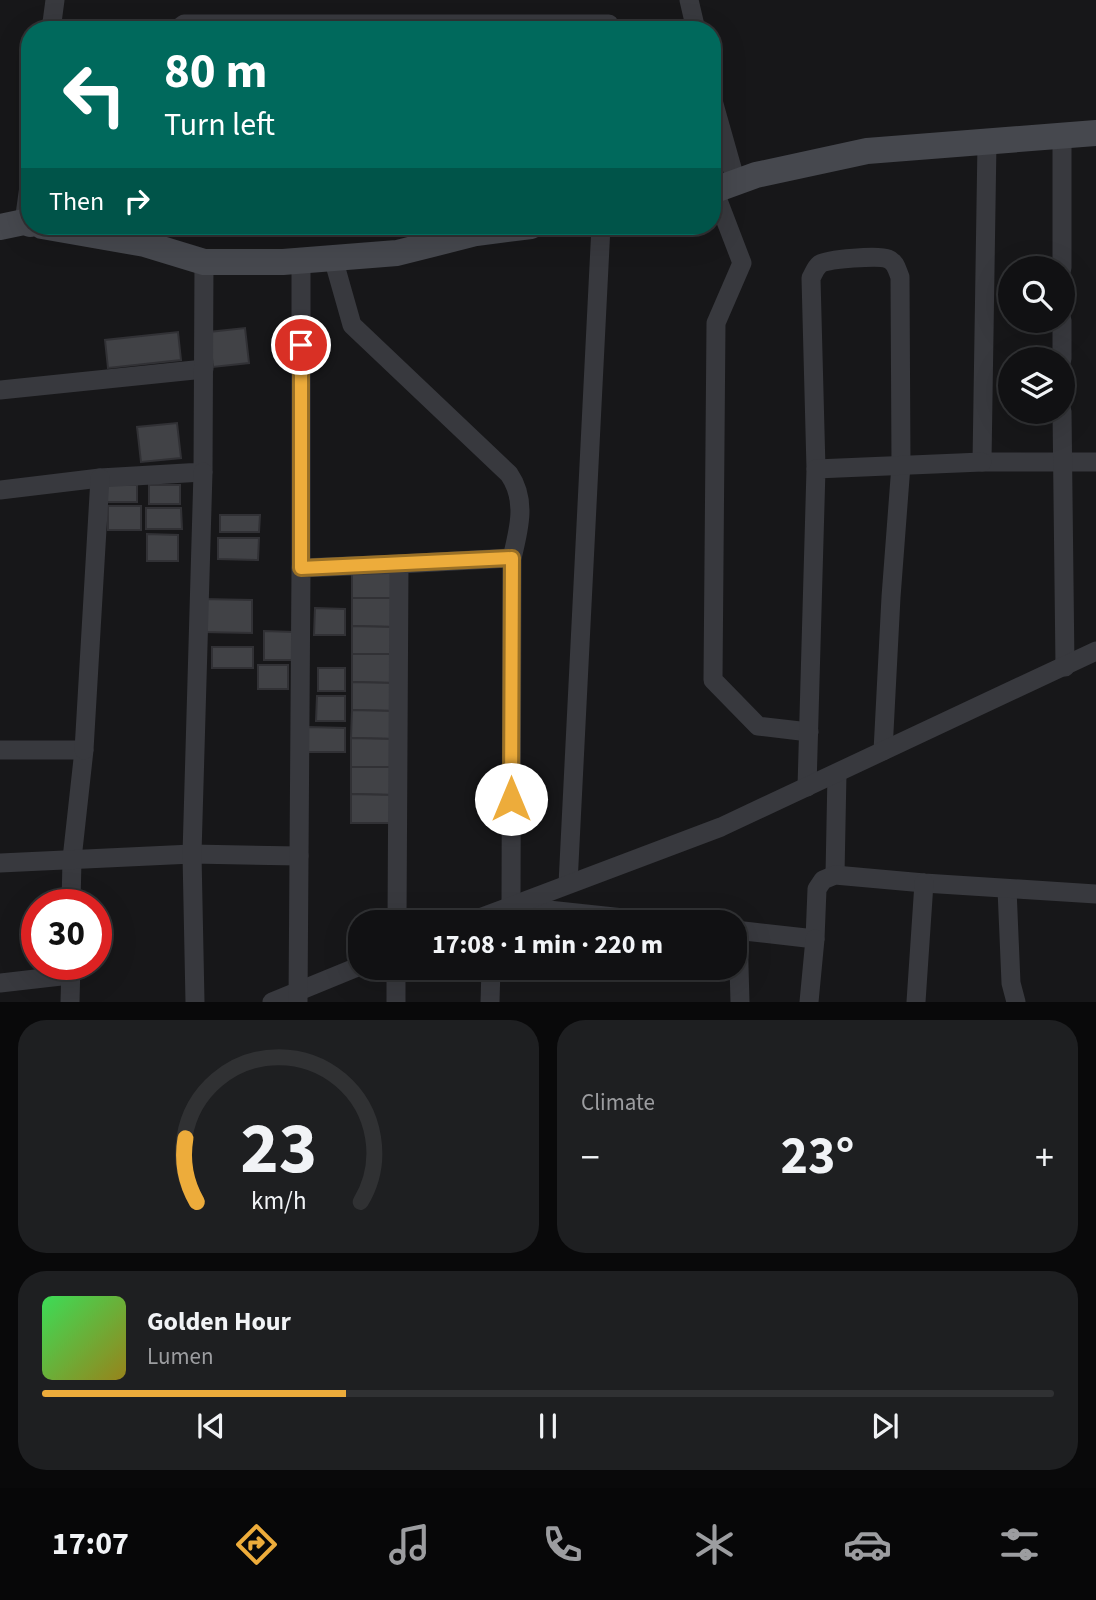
<!DOCTYPE html>
<meta charset="utf-8">
<style>
body{margin:0;font-family:"Source Sans 3",sans-serif;background:#1e1f21;color:#f1f3f6;height:100vh;display:flex;flex-direction:column;font-size:26px;white-space:nowrap}
*{box-sizing:border-box;margin:0}
p{font-size:23px;color:#9c9da0}
.icon{flex:none;width:38px;height:38px;fill:none;stroke:currentColor;stroke-width:2;stroke-linecap:round;stroke-linejoin:round}
.map{position:relative;height:1002px;overflow:hidden}
.sheet{display:flex;flex-direction:column;gap:18px;padding:18px;background:#09090a;flex:1}
.sheet>*{flex:none}
.hud{position:absolute;left:21px;top:21px;width:700px;height:214px;border-radius:28px;box-shadow:0 7px 28px #0002,0 0 0 2px #303133;background:#00695c;color:#fff;overflow:hidden}
.buttons{position:absolute;left:998px;top:256px;display:grid;gap:14px}
.buttons a{display:grid;place-items:center;width:77px;height:77px;border-radius:50%;background:#111113;box-shadow:0 7px 28px #0002,0 0 0 2px #303133;font-size:35px}
.speed{position:absolute;left:21px;top:889px;display:flex;gap:14px;font-size:35px;font-weight:700;text-align:center}
.speed>*{display:grid;place-content:center;width:91px;height:91px;border-radius:50%;background:#111113;box-shadow:0 7px 28px #0002,0 0 0 2px #303133;line-height:1}
.speed .limit{border:10px solid #d22;background:#fff;color:#111}
.pin{position:absolute;display:grid;place-items:center;width:60px;height:60px;color:#fff;margin:-30px;border:4px solid #fff;border-radius:50%;box-shadow:0 2px 7px #0007}
.me{position:absolute;width:77px;margin:-38px;rotate:0deg;stroke-linejoin:round;filter:drop-shadow(0 0 5px #0008)}
.turn{display:flex;align-items:center;gap:24px;height:147px;padding:0 28px;font-size:32px}
.turn .icon{width:91px;height:91px;stroke-width:2.5}
.turn b{display:block;font-size:49px;line-height:60px}
.then{display:flex;align-items:center;height:66px;padding:0 28px;background:#0003;gap:14px;font-size:26px}
.big{font-size:52px;font-weight:700;line-height:1.1}
.sheet .card{flex:1;display:flex;flex-direction:column;justify-content:center;gap:10px;min-width:0;padding:0 24px;border-radius:28px;background:#1e1f21}
.sheet .dial{align-items:center;gap:0}
.dial svg{height:182px;overflow:visible;fill:none;stroke:#303133;stroke-width:7;stroke-linecap:round;text-anchor:middle}
.dial text{fill:#f1f3f6;stroke:none}
.song{display:flex;align-items:center;gap:21px}
.cover{width:84px;height:84px;border-radius:10px;background:linear-gradient(135deg,hsl(130 70% 55%),hsl(50 70% 35%))}
.played{height:7px;border-radius:4px;background:linear-gradient(90deg,#edac3b 30%,#303133 30%)}
.keys{display:flex;justify-content:space-around;direction:ltr}
.heat{display:flex;justify-content:space-between;align-items:center;font-size:38px;direction:ltr}
.sheet .tiles{flex:1;display:grid;gap:18px;grid-template-columns:1fr 1fr}
.card:last-child{grid-column:span 2}
.trip{position:absolute;left:348px;top:910px;width:399px;height:70px;border-radius:28px;background:#111113;box-shadow:0 7px 28px #0002,0 0 0 2px #303133;font-weight:700;line-height:70px;text-align:center}
.menu{display:flex;height:112px;justify-content:space-around;align-items:center;background:#070708;color:#9c9da0}
.menu .icon{width:49px;height:49px}
.menu .active{color:#edac3b}
.menu b{font-size:32px;color:#f1f3f6}
.map>svg:first-child{display:block}
.building{fill:#414246;stroke:#313135;stroke-width:2}
.lines{fill:none;stroke-linecap:round;stroke-linejoin:round}
.minor{stroke:#38393e;stroke-width:19}
.secondary{stroke:#46484e;stroke-width:26}
.route-casing{stroke:#9a7026;stroke-width:18}
.route{stroke:#edac3b;stroke-width:12}
</style>
<div class="map">
<svg width="1096" height="1002" viewBox="0 0 1096 1002">
<rect width="100%" height="100%" fill="#171719"/>
<g class="building">
<path d="M245 328 249 363 213 367 209 332Z"/>
<path d="M178 332 181 360 108 368 105 340Z"/>
<path d="M177 423 181 458 141 462 137 427Z"/>
<path d="M106 484 137 485V502H106Z"/>
<rect x="149" y="485" width="31" height="19"/>
<rect x="108" y="506" width="33" height="24"/>
<path d="M146 508H181L182 529H146Z"/>
<path d="M220 515H260L259 532H220Z"/>
<path d="M147 534 178 535V561H147Z"/>
<path d="M218 538H259L258 560 218 559Z"/>
<rect x="352" y="570" width="42" height="28"/>
<path d="M352 598H394L393 627 352 626Z"/>
<path d="M202 599 252 600V633L202 632Z"/>
<path d="M315 608 345 609V635H314Z"/>
<path d="M352 626 393 627V654H352Z"/>
<path d="M264 631 294 632V660H264Z"/>
<rect x="212" y="647" width="41" height="21"/>
<path d="M352 654H393V683L352 682Z"/>
<rect x="258" y="665" width="30" height="24"/>
<rect x="318" y="668" width="27" height="23"/>
<path d="M352 682 393 683V711L352 710Z"/>
<path d="M317 696H345V721H316Z"/>
<path d="M352 710 393 711V739L351 738Z"/>
<path d="M308 727 345 728V752H308Z"/>
<path d="M351 738 393 739V767H351Z"/>
<path d="M351 767H393V795L351 794Z"/>
<path d="M351 794 393 795 392 823H351Z"/>
</g>
<g class="lines">
<g class="minor">
<path d="M689 0 696 30"/>
<path d="M51 30 55 0"/>
<path d="M176 30 184 24H609"/>
<path d="M712 97 736 182"/>
<path d="M1062 136V268"/>
<path d="M987 142 982 462H1096"/>
<path d="M714 190 742 263 716 323 713 680 758 726 809 732"/>
<path d="M24 222 30 179"/>
<path d="M145 244 147 226"/>
<path d="M333 258 352 325 509 474C527 500 519 529 512 558L511 906 661 922"/>
<path d="M301 261V568"/>
<path d="M1062 320V359"/>
<path d="M0 390 204 369"/>
<path d="M1062 411 1065 667"/>
<path d="M816 469 811 278C814 273 815 268 820 264 828 259 879 255 888 259 896 262 897 270 900 277L901 465 891 597 883 751"/>
<path d="M0 490 100 478 203 472 204 262"/>
<path d="M399 564 512 558"/>
<path d="M0 750H84L72 859 71 905"/>
<path d="M84 750 100 478"/>
<path d="M807 787 816 469 982 462"/>
<path d="M0 863 192 854 299 856"/>
<path d="M835 875 837 773"/>
<path d="M568 884 601 226"/>
<path d="M1007 889 1011 983 1016 1002"/>
<path d="M469 922 721 827 1096 651"/>
<path d="M735 930 815 939 817 889 823 880 835 875 924 883 1096 894"/>
<path d="M738 931 740 1002"/>
<path d="M0 983 70 975"/>
<path d="M70 1002 71 964"/>
<path d="M195 1002 192 854 203 472"/>
<path d="M272 1002 360 966"/>
<path d="M298 1002 301 568 399 564 397 922"/>
<path d="M396 1002V968"/>
<path d="M490 1002 491 968"/>
<path d="M809 1002 815 939"/>
<path d="M916 1002 924 883"/>
</g>
<g class="secondary">
<path d="M712 191 756 175 867 151 1096 133"/>
<path d="M42 226 145 244 204 262H283L397 253 476 233 531 226"/>
<path d="M0 227 24 222 30 224"/>
</g>
</g>
<g class="lines">
<g class="route-casing">
<path id="route" d="M301 345V568L512 558 511 799"/>
</g>
<use href="#route" class="route"/>
</g>
</svg>
<div class="buttons">
<a><svg class="icon" aria-label="search" viewBox="0 0 24 24"><circle cx="10" cy="10" r="6"/><path d="M15 15l6 6"/></svg></a>
<a><svg class="icon" aria-label="layers" viewBox="0 0 24 24"><path d="M12 4l9 5-9 5-9-5zM3 14l9 5 9-5"/></svg></a>
</div>
<div class="speed"><div class="limit">30</div></div>
<div class="pin" style="left:301px;top:345px;background:#d93025"><svg class="icon" aria-label="arrive" viewBox="0 0 24 24"><path d="M6 21V4h12l-3 4 3 4H6"/></svg></div>
<svg class="me" style="left:511px;top:799px" viewBox="-20 -20 40 40"><circle r="19" fill="#fff"/><path d="M0-13L10 11 0 6-10 11z" fill="#edac3b"/></svg>
<div class="trip">17:08 · 1 min · 220 m</div>
<div class="hud">
<div class="turn"><svg class="icon" aria-label="left" viewBox="0 0 24 24"><path d="M17 20v-9H6M10 6l-5 5 5 5"/></svg><div><b>80 m</b>Turn left</div></div>
<div class="then">Then<svg class="icon" aria-label="right" viewBox="0 0 24 24"><path d="M7 20v-9h11M14 6l5 5-5 5"/></svg></div>
</div>
</div>
<section class="sheet">
<div class="tiles">
<div class="card dial"><svg viewBox="0 0 100 80">
<path d="M14 69A42 42 0 1 1 86 69"/>
<path d="M14 69A42 42 0 0 1 9 41" stroke="#edac3b"/>
<text x="50" y="56" font-size="32" font-weight="700">23</text>
<text x="50" y="72" font-size="11">km/h</text>
</svg></div>
<div class="card"><p>Climate</p>
<div class="heat"><a>−</a><b class="big">23°</b><a>+</a></div>
</div>
<div class="card">
<div class="song"><i class="cover"></i><div><b>Golden Hour</b><p>Lumen</p></div></div>
<div class="played"></div>
<div class="keys"><svg class="icon" aria-label="previous" viewBox="0 0 24 24"><path d="M18 5L8 12l10 7zM5 5v14"/></svg><svg class="icon" aria-label="pause" viewBox="0 0 24 24"><path d="M8 5v14M16 5v14"/></svg><svg class="icon" aria-label="next" viewBox="0 0 24 24"><path d="M6 5l10 7-10 7zM19 5v14"/></svg></div>
</div>
</div>
</section>
<nav class="menu">
<b>17:07</b>
<svg class="icon active" aria-label="directions" viewBox="0 0 24 24"><path d="M12 3l9 9-9 9-9-9zM9 14v-3h6M13 9l2 2-2 2"/></svg>
<svg class="icon" aria-label="music" viewBox="0 0 24 24"><path d="M9 18V5l10-2v13"/><circle cx="6" cy="18" r="3"/><circle cx="16" cy="16" r="3"/></svg>
<svg class="icon" aria-label="phone" viewBox="0 0 24 24"><path d="M5 4h4l2 5-3 2q2 4 5 5l2-3 5 2v4C11 20 4 13 5 4z"/></svg>
<svg class="icon" aria-label="climate" viewBox="0 0 24 24"><path d="M12 3v18M4 7l16 10M4 17L20 7"/></svg>
<svg class="icon" aria-label="car" viewBox="0 0 24 24"><path d="M5 17H2v-5l4-1 3-4h7l3 4 3 1v5h-3M9 17h6M6 11h13"/><circle cx="7" cy="17" r="2"/><circle cx="17" cy="17" r="2"/></svg>
<svg class="icon" aria-label="filters" viewBox="0 0 24 24"><path d="M4 7h16M4 17h16"/><circle cx="9" cy="7" r="2"/><circle cx="15" cy="17" r="2"/></svg>
</nav>
